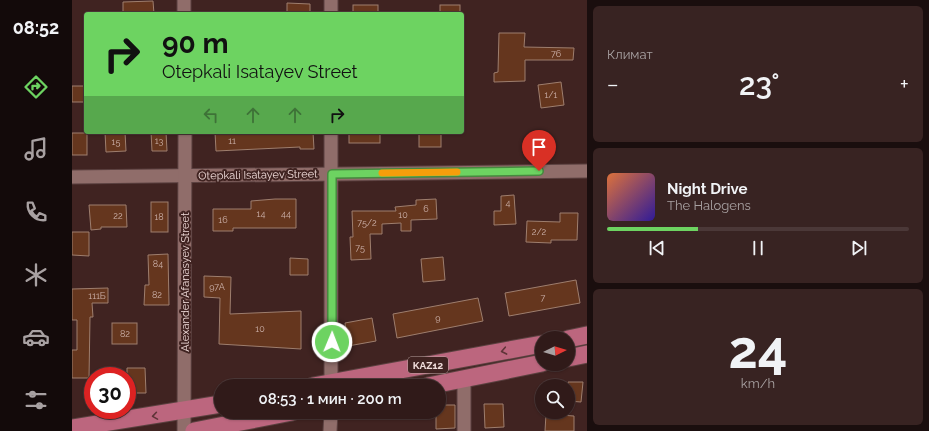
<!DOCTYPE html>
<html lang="ru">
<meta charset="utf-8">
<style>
body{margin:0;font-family:Raleway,sans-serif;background:#382322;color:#f1f3f6;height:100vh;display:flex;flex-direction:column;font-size:15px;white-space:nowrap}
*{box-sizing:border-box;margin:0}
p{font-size:13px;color:#a8a1a2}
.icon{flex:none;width:22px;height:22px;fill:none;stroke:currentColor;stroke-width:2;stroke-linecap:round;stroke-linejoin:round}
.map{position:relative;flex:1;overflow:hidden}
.sheet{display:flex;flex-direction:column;gap:6px;padding:6px;background:#1a0e0e;width:342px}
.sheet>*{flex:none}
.banner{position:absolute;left:12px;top:12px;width:380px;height:122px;border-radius:4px;box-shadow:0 1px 3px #0004,0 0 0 1px #4b3838;background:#6dd361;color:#111;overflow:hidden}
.needle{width:26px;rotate:85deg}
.fabs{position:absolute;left:463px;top:331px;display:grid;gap:8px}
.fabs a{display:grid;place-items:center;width:40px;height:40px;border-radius:50%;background:#301a19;box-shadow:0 1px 3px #0004,0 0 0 1px #4b3838;font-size:20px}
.speed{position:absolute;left:12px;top:367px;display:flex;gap:8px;font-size:20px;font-weight:700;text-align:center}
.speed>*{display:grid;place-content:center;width:52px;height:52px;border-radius:50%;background:#301a19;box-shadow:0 1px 3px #0004,0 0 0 1px #4b3838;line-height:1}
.speed .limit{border:6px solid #d22;background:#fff;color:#111}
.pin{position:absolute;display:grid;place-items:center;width:34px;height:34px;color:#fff;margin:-41px -17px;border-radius:50% 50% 50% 0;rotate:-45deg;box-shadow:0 0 4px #0007}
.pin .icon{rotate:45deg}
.me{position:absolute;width:44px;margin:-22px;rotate:1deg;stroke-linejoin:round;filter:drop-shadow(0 0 3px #0008)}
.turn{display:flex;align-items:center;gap:14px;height:84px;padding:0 12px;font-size:18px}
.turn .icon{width:52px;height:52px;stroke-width:2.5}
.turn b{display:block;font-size:28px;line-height:34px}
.lanes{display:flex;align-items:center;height:38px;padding:0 12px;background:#0003;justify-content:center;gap:20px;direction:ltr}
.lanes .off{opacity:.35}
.big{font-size:30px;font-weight:600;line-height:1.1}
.sheet .widget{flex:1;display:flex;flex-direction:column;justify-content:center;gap:6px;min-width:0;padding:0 14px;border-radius:6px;background:#382322}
.sheet .dial{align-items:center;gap:0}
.dial b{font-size:52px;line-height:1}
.song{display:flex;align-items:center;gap:12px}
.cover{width:48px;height:48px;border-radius:6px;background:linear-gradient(135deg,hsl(20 70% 55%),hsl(250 70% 35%))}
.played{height:4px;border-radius:2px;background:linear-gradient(90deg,#6dd361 30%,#4b3838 30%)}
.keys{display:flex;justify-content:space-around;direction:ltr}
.heat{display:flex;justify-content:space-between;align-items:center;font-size:22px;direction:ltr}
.trip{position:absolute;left:142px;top:379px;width:232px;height:40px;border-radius:20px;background:#301a19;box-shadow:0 1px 3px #0004,0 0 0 1px #4b3838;font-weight:600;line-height:40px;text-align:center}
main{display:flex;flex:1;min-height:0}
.tabs{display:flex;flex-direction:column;width:72px;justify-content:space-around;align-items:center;background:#130a0a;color:#a8a1a2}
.tabs .icon{width:28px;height:28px}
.tabs .current{color:#6dd361}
.tabs b{font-size:18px;color:#f1f3f6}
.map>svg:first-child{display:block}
.building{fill:#65361e;stroke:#9e7e6e}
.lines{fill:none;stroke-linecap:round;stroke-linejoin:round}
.minor-casing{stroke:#5b4140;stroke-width:15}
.major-casing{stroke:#5b4140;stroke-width:19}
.minor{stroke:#906d6a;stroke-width:13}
.major{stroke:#bc667e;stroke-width:17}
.oneway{stroke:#5f3438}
.route-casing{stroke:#47893f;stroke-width:10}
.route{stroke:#6dd361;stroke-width:7}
.slow{stroke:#f59e0b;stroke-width:7}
.labels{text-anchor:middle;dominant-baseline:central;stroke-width:4;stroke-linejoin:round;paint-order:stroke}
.number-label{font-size:9px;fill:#cdb2ab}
.shield{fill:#402321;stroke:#bba4a2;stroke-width:1}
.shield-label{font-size:10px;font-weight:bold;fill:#f0dcda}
.street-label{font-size:11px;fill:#f0dcda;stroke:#402321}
</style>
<main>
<nav class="tabs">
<b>08:52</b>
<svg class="icon current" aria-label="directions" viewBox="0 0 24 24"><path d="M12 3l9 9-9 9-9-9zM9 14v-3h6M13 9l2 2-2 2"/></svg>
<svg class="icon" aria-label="music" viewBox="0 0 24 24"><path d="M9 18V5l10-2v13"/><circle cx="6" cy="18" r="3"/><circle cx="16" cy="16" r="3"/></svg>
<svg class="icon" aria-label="phone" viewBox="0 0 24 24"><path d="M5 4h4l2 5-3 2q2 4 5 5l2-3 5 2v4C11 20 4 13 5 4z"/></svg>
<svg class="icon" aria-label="climate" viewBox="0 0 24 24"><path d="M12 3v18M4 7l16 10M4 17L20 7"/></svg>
<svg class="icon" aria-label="car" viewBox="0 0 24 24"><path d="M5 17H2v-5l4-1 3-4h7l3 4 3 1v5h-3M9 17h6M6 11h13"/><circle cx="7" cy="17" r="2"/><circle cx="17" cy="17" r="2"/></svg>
<svg class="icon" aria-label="filters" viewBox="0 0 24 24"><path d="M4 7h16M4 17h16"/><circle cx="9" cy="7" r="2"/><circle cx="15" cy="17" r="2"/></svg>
</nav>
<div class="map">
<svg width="515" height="431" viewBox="0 0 515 431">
<rect width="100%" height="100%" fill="#402321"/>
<g class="building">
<path d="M81 1 82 14H51V2Z"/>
<path d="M215 3 238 4V14H215Z"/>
<rect x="281" y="5" width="25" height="9"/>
<rect x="368" y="5" width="20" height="9"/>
<path d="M427 33H453L452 47 502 48 501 60H453V81L422 82V73L426 72Z"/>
<path d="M489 82 492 105 469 108 466 85Z"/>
<rect x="0" y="86" width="14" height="16"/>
<path d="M33 132H53L54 151 34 152Z"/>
<path d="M79 132H94L95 151H80Z"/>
<path d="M143 132H241L242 149H228V147L144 151Z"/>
<rect x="277" y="132" width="31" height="11"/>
<rect x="347" y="132" width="22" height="15"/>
<rect x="0" y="133" width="15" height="22"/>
<path d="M442 195 444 224 422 225V211H429V196Z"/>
<path d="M203 199H224V228H161V231H141V209H179V201Z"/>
<path d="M364 199 365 219 339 220V231H329V223L310 224V234H298L299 259 279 260 278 237H281L280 211H324L323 207 344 205V200Z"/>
<rect x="79" y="202" width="17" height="30"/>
<path d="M17 205H54L55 227H29V229L19 230Z"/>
<path d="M488 213H506L505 240H479V243L454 242 455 221 488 222Z"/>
<path d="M0 232H17V256L0 255Z"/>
<path d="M96 254 97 305H72L73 285H77L76 255Z"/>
<path d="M371 257 373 280 351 282 349 259Z"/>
<path d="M218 258 236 259V275H218Z"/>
<path d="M132 276 159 277 158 314 229 311V349L147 344 148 298 132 297Z"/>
<path d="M504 280 508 303 437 316 433 293Z"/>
<path d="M36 288V303H20L21 317H18L17 378H0V350H5V320H0V289Z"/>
<path d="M406 298 411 321 325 338 321 314Z"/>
<path d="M300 318 304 341 276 346 273 323Z"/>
<rect x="40" y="323" width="25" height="21"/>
<path d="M55 368H73L74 393H55Z"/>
<path d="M496 382H511L509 402 496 401Z"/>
<path d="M412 404H431L432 427 413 428Z"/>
<path d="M367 405H383V428L364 429V412H367Z"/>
<path d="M474 414 502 416V431H473Z"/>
</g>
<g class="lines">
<g class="minor-casing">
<g id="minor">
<path d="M112 0V14"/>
<path d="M259 0V14"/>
<path d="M0 177 515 171"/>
<path d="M392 379V431"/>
<path d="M259 386V132"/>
<path d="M112 431 113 132"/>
<path d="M258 431 259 412"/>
</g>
</g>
<g class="major-casing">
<g id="major">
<path d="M496 339 515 335"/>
<path d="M496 358 515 354"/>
<path d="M241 386 470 344"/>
<path d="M356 386 470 363"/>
<path d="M0 428 149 404"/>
<path d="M122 431 220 412"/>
</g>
</g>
<use href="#minor" class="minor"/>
<use href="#major" class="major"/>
</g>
<defs><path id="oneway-chevron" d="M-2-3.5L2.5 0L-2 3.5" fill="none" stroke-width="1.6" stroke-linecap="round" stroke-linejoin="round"/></defs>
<g class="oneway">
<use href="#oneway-chevron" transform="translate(432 351) rotate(169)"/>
<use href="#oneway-chevron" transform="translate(83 416) rotate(171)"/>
</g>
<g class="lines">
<g class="route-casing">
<path id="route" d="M260 342V174L467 171"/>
</g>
<use href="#route" class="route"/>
<path class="slow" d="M310 173 385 172"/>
</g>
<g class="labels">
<g class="number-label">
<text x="484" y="54">76</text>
<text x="479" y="95">1/1</text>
<text x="87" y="141">13</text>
<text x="160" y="141">11</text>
<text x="44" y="142">15</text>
<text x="436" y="203">4</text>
<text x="354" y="209">6</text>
<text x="189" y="214">14</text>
<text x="214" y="214">44</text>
<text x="331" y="215">10</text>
<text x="46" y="216">22</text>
<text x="87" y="217">18</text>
<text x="151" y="220">16</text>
<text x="295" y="223">75/2</text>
<text x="467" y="232">2/2</text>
<text x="288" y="248">75</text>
<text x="86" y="264">84</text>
<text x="145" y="287">97А</text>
<text x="85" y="295">82</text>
<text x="25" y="296">111Б</text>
<text x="471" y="298">7</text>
<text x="366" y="318">9</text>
<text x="188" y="329">10</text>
<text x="53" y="334">82</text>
</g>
<rect class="shield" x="336" y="357" width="40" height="16" rx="3"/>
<g class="shield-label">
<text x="356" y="365">KAZ12</text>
</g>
<g class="street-label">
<text transform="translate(186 175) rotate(-1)">Otepkali Isatayev Street</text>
<text transform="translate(113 282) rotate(-90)">Alexander Afanasyev Street</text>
</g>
</g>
</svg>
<div class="fabs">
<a><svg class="needle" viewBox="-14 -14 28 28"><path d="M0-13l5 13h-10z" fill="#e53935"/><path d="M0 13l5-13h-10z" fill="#a8a1a2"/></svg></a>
<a><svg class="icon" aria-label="search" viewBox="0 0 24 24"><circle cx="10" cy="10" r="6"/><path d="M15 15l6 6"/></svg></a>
</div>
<div class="speed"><div class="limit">30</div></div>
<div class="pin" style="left:467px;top:171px;background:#d93025"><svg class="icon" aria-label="arrive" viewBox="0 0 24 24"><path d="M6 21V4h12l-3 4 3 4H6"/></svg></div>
<svg class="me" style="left:260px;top:342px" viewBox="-20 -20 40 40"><circle r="17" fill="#6dd361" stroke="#fff" stroke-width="3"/><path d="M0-11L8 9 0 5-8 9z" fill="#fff"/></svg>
<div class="trip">08:53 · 1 мин · 200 m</div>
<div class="banner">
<div class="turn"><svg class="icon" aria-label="right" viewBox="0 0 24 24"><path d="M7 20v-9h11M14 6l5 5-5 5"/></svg><div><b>90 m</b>Otepkali Isatayev Street</div></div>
<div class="lanes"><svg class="icon off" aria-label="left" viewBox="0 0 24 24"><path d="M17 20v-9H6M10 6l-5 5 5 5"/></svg><svg class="icon off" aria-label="ahead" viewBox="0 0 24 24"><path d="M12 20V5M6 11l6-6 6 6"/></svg><svg class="icon off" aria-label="ahead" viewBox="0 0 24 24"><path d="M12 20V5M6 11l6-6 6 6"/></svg><svg class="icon" aria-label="right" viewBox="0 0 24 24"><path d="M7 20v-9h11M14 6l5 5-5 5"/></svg></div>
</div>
</div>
<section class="sheet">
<div class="widget"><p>Климат</p>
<div class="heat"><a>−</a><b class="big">23°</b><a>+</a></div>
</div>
<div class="widget">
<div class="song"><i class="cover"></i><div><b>Night Drive</b><p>The Halogens</p></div></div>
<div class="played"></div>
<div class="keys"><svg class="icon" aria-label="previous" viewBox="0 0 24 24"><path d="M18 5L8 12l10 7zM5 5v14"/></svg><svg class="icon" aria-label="pause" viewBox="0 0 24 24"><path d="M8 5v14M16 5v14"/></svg><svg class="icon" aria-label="next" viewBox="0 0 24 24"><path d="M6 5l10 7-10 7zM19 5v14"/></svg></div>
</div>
<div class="widget dial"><b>24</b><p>km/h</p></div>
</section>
</main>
